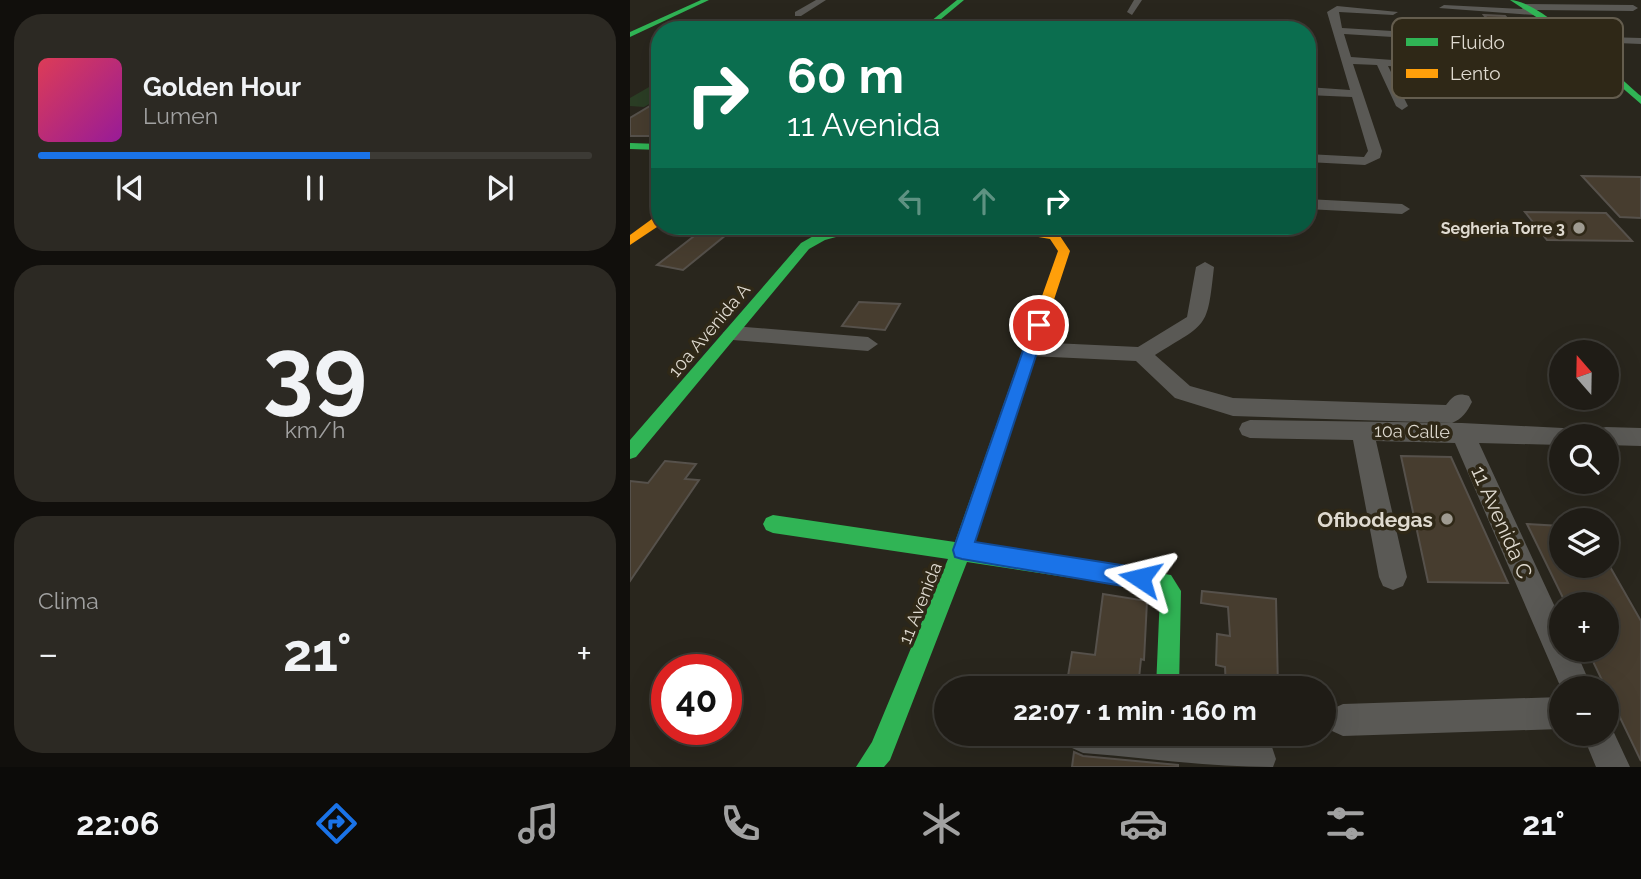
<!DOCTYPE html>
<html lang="es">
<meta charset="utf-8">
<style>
body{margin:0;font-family:Raleway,sans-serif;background:#2c2923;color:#f1f3f6;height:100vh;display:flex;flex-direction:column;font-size:26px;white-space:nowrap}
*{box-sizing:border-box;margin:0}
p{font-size:23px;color:#a1a1a1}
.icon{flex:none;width:38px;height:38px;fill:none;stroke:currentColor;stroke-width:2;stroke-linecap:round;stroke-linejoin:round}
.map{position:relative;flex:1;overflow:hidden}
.details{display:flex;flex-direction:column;gap:14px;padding:14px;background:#110f0c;width:630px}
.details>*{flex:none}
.guide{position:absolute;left:21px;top:21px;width:665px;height:214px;border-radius:28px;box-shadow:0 7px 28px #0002,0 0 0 2px #3c3a35;background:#0b6e4f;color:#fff;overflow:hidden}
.needle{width:46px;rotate:340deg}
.tools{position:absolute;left:919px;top:340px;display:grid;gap:14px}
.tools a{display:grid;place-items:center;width:70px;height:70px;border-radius:50%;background:#1f1c16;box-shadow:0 7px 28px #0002,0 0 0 2px #3c3a35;font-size:35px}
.speed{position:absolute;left:21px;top:654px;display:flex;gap:14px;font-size:35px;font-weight:700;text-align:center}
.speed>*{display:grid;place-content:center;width:91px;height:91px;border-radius:50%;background:#1f1c16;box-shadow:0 7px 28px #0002,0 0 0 2px #3c3a35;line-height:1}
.speed .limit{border:10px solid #d22;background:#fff;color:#111}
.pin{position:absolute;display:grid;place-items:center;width:60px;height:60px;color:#fff;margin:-30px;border:4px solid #fff;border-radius:50%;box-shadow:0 2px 7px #0007}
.me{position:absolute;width:77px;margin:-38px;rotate:280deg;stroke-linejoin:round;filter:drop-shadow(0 0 5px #0008)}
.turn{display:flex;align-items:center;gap:24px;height:147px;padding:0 21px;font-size:32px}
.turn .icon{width:91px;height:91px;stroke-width:2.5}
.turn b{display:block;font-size:49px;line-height:60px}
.lanes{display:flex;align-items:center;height:66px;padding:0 21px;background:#0003;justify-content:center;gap:35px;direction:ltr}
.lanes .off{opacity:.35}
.big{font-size:52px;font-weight:700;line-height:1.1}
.details .card{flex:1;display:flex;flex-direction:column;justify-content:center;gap:10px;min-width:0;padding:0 24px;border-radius:28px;background:#2c2923}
.details .dial{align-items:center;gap:0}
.dial b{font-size:91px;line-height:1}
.song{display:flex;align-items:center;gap:21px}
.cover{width:84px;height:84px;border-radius:10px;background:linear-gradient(135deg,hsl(350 70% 55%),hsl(300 70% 35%))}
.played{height:7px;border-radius:4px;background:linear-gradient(90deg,#1a73e8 60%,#3c3a35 60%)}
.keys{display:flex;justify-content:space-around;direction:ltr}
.heat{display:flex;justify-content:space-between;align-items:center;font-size:38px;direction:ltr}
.trip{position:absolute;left:304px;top:676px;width:402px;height:70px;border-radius:35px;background:#1f1c16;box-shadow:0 7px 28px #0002,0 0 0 2px #3c3a35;font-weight:700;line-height:70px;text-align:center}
.tabs{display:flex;height:112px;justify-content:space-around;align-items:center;background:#0c0b09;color:#a1a1a1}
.tabs .icon{width:49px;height:49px}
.tabs .on{color:#1a73e8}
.tabs b{font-size:32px;color:#f1f3f6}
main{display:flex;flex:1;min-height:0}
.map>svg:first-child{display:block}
.green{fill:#2b3e25}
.building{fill:#473d2f;stroke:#56514b;stroke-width:2}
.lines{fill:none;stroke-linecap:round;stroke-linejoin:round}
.street{fill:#5a5955;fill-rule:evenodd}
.fast{fill:#30b455;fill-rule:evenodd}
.slow{fill:#ff9f0a;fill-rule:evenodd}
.route{fill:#1a73e8;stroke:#114b97;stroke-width:2}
.poi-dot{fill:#9f9b91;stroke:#2f2817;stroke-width:2.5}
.labels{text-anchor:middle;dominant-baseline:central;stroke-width:7;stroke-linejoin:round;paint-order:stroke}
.far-poi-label{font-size:16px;font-weight:bold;fill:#dfdad0;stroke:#2f2817;text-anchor:end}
.street-label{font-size:18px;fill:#dfdad0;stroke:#2f2817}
.near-poi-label{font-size:21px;font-weight:bold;fill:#dfdad0;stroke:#2f2817;text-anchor:end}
.near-street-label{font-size:21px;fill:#dfdad0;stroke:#2f2817}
.key{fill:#2f2817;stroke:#645d4e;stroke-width:2}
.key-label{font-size:19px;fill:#dfdad0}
</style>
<main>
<section class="details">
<div class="card">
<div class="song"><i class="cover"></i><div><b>Golden Hour</b><p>Lumen</p></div></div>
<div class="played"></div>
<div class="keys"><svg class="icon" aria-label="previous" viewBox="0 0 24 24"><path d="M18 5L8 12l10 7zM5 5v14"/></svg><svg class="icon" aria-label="pause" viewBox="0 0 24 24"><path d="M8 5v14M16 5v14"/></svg><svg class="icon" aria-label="next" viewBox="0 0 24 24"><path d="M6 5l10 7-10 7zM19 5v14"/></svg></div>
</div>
<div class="card dial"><b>39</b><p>km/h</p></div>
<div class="card"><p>Clima</p>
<div class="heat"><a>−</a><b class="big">21°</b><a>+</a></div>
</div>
</section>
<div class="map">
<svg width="1011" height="767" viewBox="0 0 1011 767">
<rect width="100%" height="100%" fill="#29261d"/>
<path class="green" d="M26 83 30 84V98L14 107 0 106V98Z"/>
<g class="building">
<path d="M854 15 875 16 886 28H894L920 55 940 56 952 71 898 67 880 36H871Z"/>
<path d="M30 100V136H0V118Z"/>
<path d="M952 176 1011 177V218L990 217Z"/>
<path d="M895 212 976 213 1002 241 917 240Z"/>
<path d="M77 226H107L53 270 27 265Z"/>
<path d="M229 302 270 304 255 330 212 326Z"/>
<path d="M771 456 821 457 878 583 798 582Z"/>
<path d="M35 461 66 464 55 479 69 480 0 581V481L18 483Z"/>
<path d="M897 524 931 526V565H979L1011 621V761L957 649H976V604H936Z"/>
<path d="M572 591 646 599 648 688H596L595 667 586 665 587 634 600 636 598 607 571 603Z"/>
<path d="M473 594 517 601 514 660 511 659 508 688H436L442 652 465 655Z"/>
<path d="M444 752 453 756 548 765V767H442Z"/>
</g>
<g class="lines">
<g class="street">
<path d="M186 0H196L171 16H165V12Z"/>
<path d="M504 0H512L502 15 497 12Z"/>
<path d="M895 4 1003 5 1008 8 1003 11 906 10 909 12 904 15 809 8 814 5 892 9Z"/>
<path d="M707 6 768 12 763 15 709 12 712 28 779 32 784 35 779 38 714 34 721 57 986 76 992 79 986 82 758 66 778 106 772 110 766 106 747 65 723 64 752 151 750 158 735 165 677 162V154L734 157 738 151 722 97 677 95V87L720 90 697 12Z"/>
<path d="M212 24 217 27 215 30H204Z"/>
<path d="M942 36 1011 38V44L938 41Z"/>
<path d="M677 199 772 204 780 209 772 214 677 209Z"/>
<path d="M575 262 584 267C577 330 578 322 525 355L560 386 603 398 816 405C823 396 827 392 839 396L842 402C837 412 832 419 822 423L603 416 545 398 506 361 401 356 391 349 401 342 508 347 557 317 566 267Z"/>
<path d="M103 326 238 337 248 344 238 351 103 340 93 333Z"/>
<path d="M620 420 832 423 952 429 955 436H931V445L849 443 931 620V649H945L962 688H931L825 443 746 441 777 577 773 586 763 590 753 586 749 577 723 440 620 438 612 435 609 429 612 423Z"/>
<path d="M976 427 1011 428V446L976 445V436H965L968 429Z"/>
<path d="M931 697V729L713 736 702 731 697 720 702 709 713 704Z"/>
<path d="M976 720 979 722 1000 767H966L952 733H976Z"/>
<path d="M438 733C503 733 581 722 642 747L646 759 643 767C579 767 517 758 453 753L442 748Z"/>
</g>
<g class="fast">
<path d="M71 0H79L0 37V32Z"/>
<path d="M327 0H334L298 30H290Z"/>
<path d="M880 0C911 0 985 74 1011 96V104L923 28Z"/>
<path d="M0 143 30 144V150L0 149Z"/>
<path d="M217 226 395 227 401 231 395 235 217 234 195 240 179 249 6 457 0 459V440L171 243 187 234Z"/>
<path d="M381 400 387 401 389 406 344 544 541 575 551 591 549 688H526L530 594 528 591 337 562 260 760 254 767H226L242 742 318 559 143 533 136 530 133 524 136 518 143 515 325 542 373 406 375 401Z"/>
</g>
<g class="slow">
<path d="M26 216H30V225L0 245V235Z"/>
<path d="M395 227 428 233 440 251 389 406 387 411H375L373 406 428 251 420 239 391 234V228Z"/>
</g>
</g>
<path class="route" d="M409 320 416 325 345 542 510 568 518 571 521 578 518 586 510 589 332 559 325 557 323 550 402 325Z"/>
<g class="poi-dot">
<circle cx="949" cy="228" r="7"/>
<circle cx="817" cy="519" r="7"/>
</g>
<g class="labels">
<g class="far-poi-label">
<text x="935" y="228">Segheria Torre 3</text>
</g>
<g class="street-label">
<text transform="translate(79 330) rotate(-50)">10a Avenida A</text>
<text transform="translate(782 431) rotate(1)">10a Calle</text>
<text transform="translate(290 603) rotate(-68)">11 Avenida</text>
</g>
<g class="near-poi-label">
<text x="803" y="519">Ofibodegas</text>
</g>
<g class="near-street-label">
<text transform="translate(872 522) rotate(66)">11 Avenida C</text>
</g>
</g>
<rect x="762" y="18" width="231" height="80" rx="10" class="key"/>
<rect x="776" y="38" width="32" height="8" fill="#30b455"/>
<rect x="776" y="69" width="32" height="9" fill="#ff9f0a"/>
<g class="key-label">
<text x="820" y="49">Fluido</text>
<text x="820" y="80">Lento</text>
</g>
</svg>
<div class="tools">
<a><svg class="needle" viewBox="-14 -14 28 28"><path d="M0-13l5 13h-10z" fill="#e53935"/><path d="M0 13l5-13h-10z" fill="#a1a1a1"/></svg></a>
<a><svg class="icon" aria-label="search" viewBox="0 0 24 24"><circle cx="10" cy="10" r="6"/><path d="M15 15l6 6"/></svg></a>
<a><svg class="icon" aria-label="layers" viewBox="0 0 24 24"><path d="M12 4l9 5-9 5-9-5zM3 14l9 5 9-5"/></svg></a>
<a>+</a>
<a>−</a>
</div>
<div class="speed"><div class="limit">40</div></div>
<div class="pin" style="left:409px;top:325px;background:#d93025"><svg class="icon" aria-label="arrive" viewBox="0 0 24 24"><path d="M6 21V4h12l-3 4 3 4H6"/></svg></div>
<svg class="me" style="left:510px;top:578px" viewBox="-20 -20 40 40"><path d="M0-17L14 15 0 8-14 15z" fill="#1a73e8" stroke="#fff" stroke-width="4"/></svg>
<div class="trip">22:07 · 1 min · 160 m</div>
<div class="guide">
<div class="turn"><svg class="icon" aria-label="right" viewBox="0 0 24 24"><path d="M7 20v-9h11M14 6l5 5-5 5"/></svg><div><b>60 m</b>11 Avenida</div></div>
<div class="lanes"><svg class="icon off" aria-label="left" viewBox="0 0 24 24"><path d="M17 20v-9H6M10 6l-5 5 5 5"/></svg><svg class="icon off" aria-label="ahead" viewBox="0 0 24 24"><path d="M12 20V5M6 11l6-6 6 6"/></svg><svg class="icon" aria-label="right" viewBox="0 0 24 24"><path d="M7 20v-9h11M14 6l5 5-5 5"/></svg></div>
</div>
</div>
</main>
<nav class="tabs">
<b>22:06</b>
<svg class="icon on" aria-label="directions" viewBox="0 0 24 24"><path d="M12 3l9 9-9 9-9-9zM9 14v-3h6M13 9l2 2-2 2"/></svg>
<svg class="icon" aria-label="music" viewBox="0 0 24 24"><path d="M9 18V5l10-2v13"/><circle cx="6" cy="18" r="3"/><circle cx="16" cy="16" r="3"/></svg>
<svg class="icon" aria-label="phone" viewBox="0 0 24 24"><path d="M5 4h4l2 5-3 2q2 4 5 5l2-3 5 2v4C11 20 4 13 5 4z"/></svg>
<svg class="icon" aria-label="climate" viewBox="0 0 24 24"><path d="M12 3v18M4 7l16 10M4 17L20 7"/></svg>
<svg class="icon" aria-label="car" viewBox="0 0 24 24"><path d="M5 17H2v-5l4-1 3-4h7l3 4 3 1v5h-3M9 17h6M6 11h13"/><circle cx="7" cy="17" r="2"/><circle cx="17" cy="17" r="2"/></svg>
<svg class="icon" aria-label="filters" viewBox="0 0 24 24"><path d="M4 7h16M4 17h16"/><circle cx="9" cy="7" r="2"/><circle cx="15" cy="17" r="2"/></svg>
<b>21°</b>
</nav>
